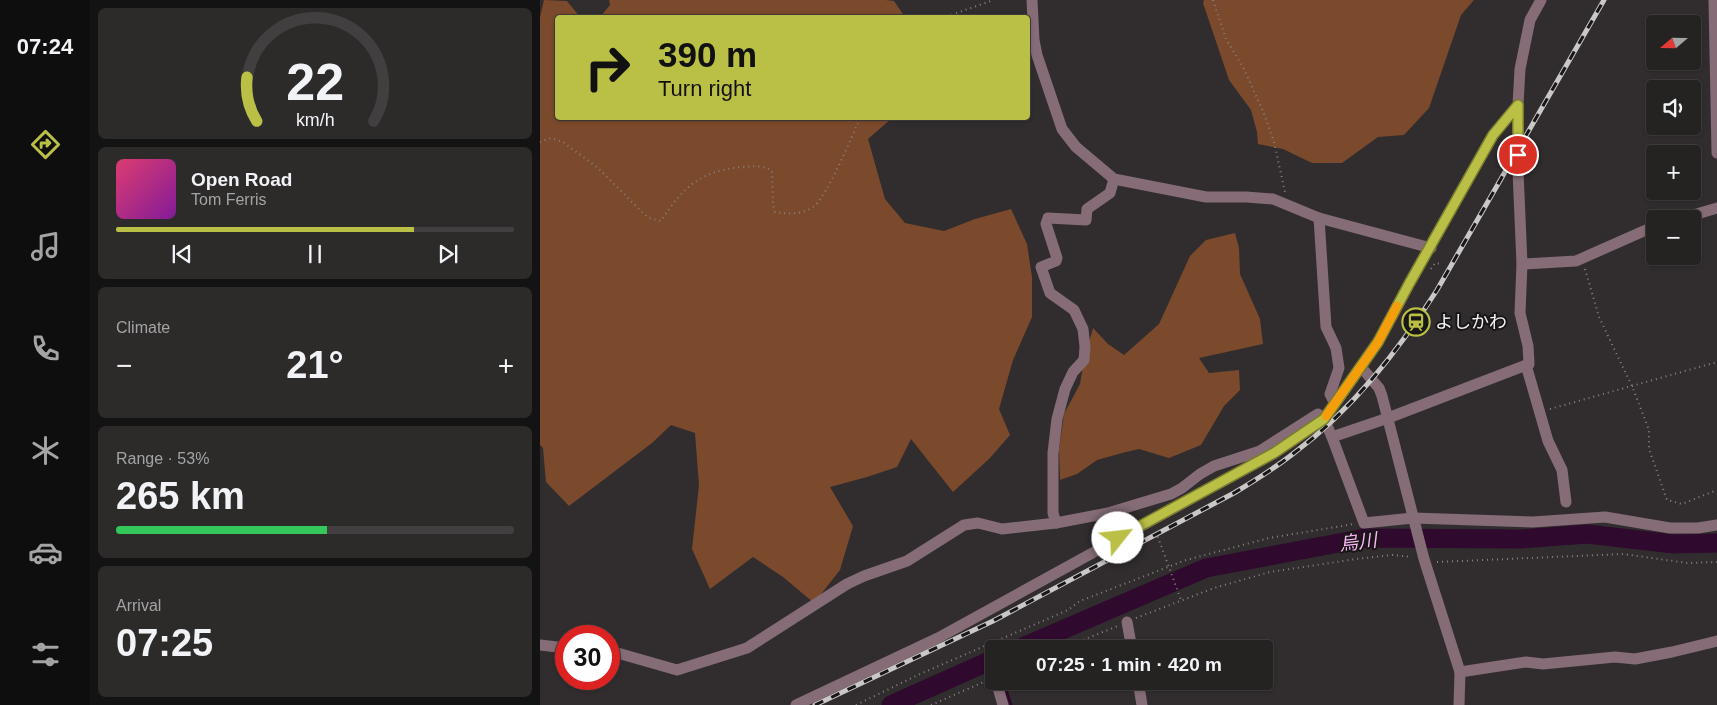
<!DOCTYPE html>
<meta charset="utf-8">
<style>
body{margin:0;font-family:Helvetica,"Noto Sans JP",sans-serif;background:#2d2a2a;color:#f1f3f6;height:100vh;display:flex;flex-direction:column;font-size:19px;white-space:nowrap}
*{box-sizing:border-box;margin:0}
p{font-size:16px;color:#a3a4a5}
.icon{flex:none;width:28px;height:28px;fill:none;stroke:currentColor;stroke-width:2;stroke-linecap:round;stroke-linejoin:round}
.map{position:relative;flex:1;overflow:hidden}
.side{display:flex;flex-direction:column;gap:8px;padding:8px;background:#141313;width:450px}
.side>*{flex:none}
.banner{position:absolute;left:15px;top:15px;width:475px;height:105px;border-radius:5px;box-shadow:0 1px 4px #0004,0 0 0 1px #423f40;background:#bac045;color:#111;overflow:hidden}
.needle{width:32px;rotate:250deg}
.buttons{position:absolute;left:1106px;top:15px;display:grid;gap:10px}
.buttons a{display:grid;place-items:center;width:55px;height:55px;border-radius:5px;background:#252222;box-shadow:0 1px 4px #0004,0 0 0 1px #423f40;font-size:25px}
.speed{position:absolute;left:15px;top:625px;display:flex;gap:10px;font-size:25px;font-weight:700;text-align:center}
.speed>*{display:grid;place-content:center;width:65px;height:65px;border-radius:50%;background:#252222;box-shadow:0 1px 4px #0004,0 0 0 1px #423f40;line-height:1}
.speed .limit{border:8px solid #d22;background:#fff;color:#111}
.pin{position:absolute;display:grid;place-items:center;width:42px;height:42px;color:#fff;margin:-21px;border:2px solid #fff;border-radius:50%;box-shadow:0 1px 5px #0007}
.me{position:absolute;width:55px;margin:-28px;rotate:61deg;stroke-linejoin:round;filter:drop-shadow(0 0 4px #0008)}
.turn{display:flex;align-items:center;gap:18px;height:105px;padding:0 20px;font-size:22px}
.turn .icon{width:65px;height:65px;stroke-width:2.5}
.turn b{display:block;font-size:35px;line-height:42px}
.big{font-size:38px;font-weight:700;line-height:1.1}
.side .card{flex:1;display:flex;flex-direction:column;justify-content:center;gap:8px;min-width:0;padding:0 18px;border-radius:8px;background:#2d2a2a}
.side .dial{align-items:center;gap:0}
.dial svg{height:130px;overflow:visible;fill:none;stroke:#423f40;stroke-width:7;stroke-linecap:round;text-anchor:middle}
.dial text{fill:#f1f3f6;stroke:none}
.song{display:flex;align-items:center;gap:15px}
.cover{width:60px;height:60px;border-radius:8px;background:linear-gradient(135deg,hsl(340 70% 55%),hsl(290 70% 35%))}
.played{height:5px;border-radius:2px;background:linear-gradient(90deg,#bac045 75%,#423f40 75%)}
.keys{display:flex;justify-content:space-around;direction:ltr}
.heat{display:flex;justify-content:space-between;align-items:center;font-size:28px;direction:ltr}
.charge{height:8px;border-radius:4px;background:linear-gradient(90deg,#34c759 53%,#423f40 0)}
.trip{position:absolute;left:445px;top:640px;width:288px;height:50px;border-radius:5px;background:#252222;box-shadow:0 1px 4px #0004,0 0 0 1px #423f40;font-weight:700;line-height:50px;text-align:center}
main{display:flex;flex:1;min-height:0}
.tabs{display:flex;flex-direction:column;width:90px;justify-content:space-around;align-items:center;background:#0f0e0e;color:#a3a4a5}
.tabs .icon{width:35px;height:35px}
.tabs .active{color:#bac045}
.tabs b{font-size:22px;color:#f1f3f6}
.map>svg:first-child{display:block}
.forest{fill:#7b492b}
.lines{fill:none;stroke-linecap:round;stroke-linejoin:round}
.stream{stroke:#2f092e;stroke-width:3}
.river{stroke:#2f092e;stroke-width:19}
.path{stroke:#878384;stroke-width:2;stroke-dasharray:1 4;stroke-linecap:butt}
.minor{stroke:#856c77;stroke-width:11}
.rail-casing{stroke:#cac7c7;stroke-width:5}
.rail{stroke:#181616;stroke-width:3;stroke-dasharray:9;stroke-linecap:butt}
.route-casing{stroke:#797d2d;stroke-width:12}
.route{stroke:#bac045;stroke-width:9}
.slow{stroke:#f59e0b;stroke-width:9}
.labels{text-anchor:middle;dominant-baseline:central;stroke-width:4;stroke-linejoin:round;paint-order:stroke}
.poi-label{font-size:18px;fill:#f4f1f1;stroke:#181616;text-anchor:start}
.water-label{font-size:19px;font-style:italic;fill:#fbb8f6;stroke:#181616}
</style>
<main>
<nav class="tabs">
<b>07:24</b>
<svg class="icon active" aria-label="directions" viewBox="0 0 24 24"><path d="M12 3l9 9-9 9-9-9zM9 14v-3h6M13 9l2 2-2 2"/></svg>
<svg class="icon" aria-label="music" viewBox="0 0 24 24"><path d="M9 18V5l10-2v13"/><circle cx="6" cy="18" r="3"/><circle cx="16" cy="16" r="3"/></svg>
<svg class="icon" aria-label="phone" viewBox="0 0 24 24"><path d="M5 4h4l2 5-3 2q2 4 5 5l2-3 5 2v4C11 20 4 13 5 4z"/></svg>
<svg class="icon" aria-label="climate" viewBox="0 0 24 24"><path d="M12 3v18M4 7l16 10M4 17L20 7"/></svg>
<svg class="icon" aria-label="car" viewBox="0 0 24 24"><path d="M5 17H2v-5l4-1 3-4h7l3 4 3 1v5h-3M9 17h6M6 11h13"/><circle cx="7" cy="17" r="2"/><circle cx="17" cy="17" r="2"/></svg>
<svg class="icon" aria-label="filters" viewBox="0 0 24 24"><path d="M4 7h16M4 17h16"/><circle cx="9" cy="7" r="2"/><circle cx="15" cy="17" r="2"/></svg>
</nav>
<section class="side">
<div class="card dial"><svg viewBox="0 0 100 80">
<path d="M14 69A42 42 0 1 1 86 69"/>
<path d="M14 69A42 42 0 0 1 8 42" stroke="#bac045"/>
<text x="50" y="56" font-size="32" font-weight="700">22</text>
<text x="50" y="72" font-size="11">km/h</text>
</svg></div>
<div class="card">
<div class="song"><i class="cover"></i><div><b>Open Road</b><p>Tom Ferris</p></div></div>
<div class="played"></div>
<div class="keys"><svg class="icon" aria-label="previous" viewBox="0 0 24 24"><path d="M18 5L8 12l10 7zM5 5v14"/></svg><svg class="icon" aria-label="pause" viewBox="0 0 24 24"><path d="M8 5v14M16 5v14"/></svg><svg class="icon" aria-label="next" viewBox="0 0 24 24"><path d="M6 5l10 7-10 7zM19 5v14"/></svg></div>
</div>
<div class="card"><p>Climate</p>
<div class="heat"><a>−</a><b class="big">21°</b><a>+</a></div>
</div>
<div class="card"><p>Range · 53%</p><b class="big">265 km</b><div class="charge"></div></div>
<div class="card"><p>Arrival</p><b class="big">07:25</b></div>
</section>
<div class="map">
<svg width="1177" height="705" viewBox="0 0 1177 705">
<rect width="100%" height="100%" fill="#312d2e"/>
<g class="forest">
<path d="M4 0 27 1 40 17 18 18V118H352L328 139 345 199 365 223 404 231 435 219 471 209 487 244 492 277V317L473 360 459 409 470 435 450 458 413 492 371 439 357 467 327 477 290 487 313 526 300 570 274 603 243 577 213 557 170 589 152 549 159 485 155 433 131 425 112 443 29 506 6 482 3 448 0 445V17Z"/>
<path d="M69 0H346L354 1 365 17H383H60L70 5Z"/>
<path d="M664 0H934L921 15 889 108 864 135 838 137 802 163H772L743 149 718 144 717 132 711 110 689 80 663 3Z"/>
<path d="M695 233 699 248 700 274 720 319 723 344 659 358 669 373 699 370 700 390 684 406 661 445 629 458 599 449 582 453 557 460 537 474 520 480 519 449 524 414 540 384 544 360 553 328 568 344 584 355 619 324 650 256 666 240Z"/>
</g>
<g class="lines">
<g class="stream">
<path d="M453 659 454 661"/>
<path d="M463 681 471 705"/>
</g>
<g class="river">
<path d="M478 649 666 568 825 538 982 539 1047 534 1134 544 1177 543"/>
<path d="M351 705 454 659"/>
</g>
<g class="path">
<path d="M673 0 686 39 703 67 723 111 734 142 745 192"/>
<path d="M402 18 454 0"/>
<path d="M0 142 11 138 23 142 58 168 102 212 109 218 121 221C143 187 160 171 202 167 212 166 223 165 232 171L233 205 235 212C249 214 261 215 273 207 287 197 312 136 320 118"/>
<path d="M891 269 895 263 902 264"/>
<path d="M1045 269 1059 317 1092 386 1109 430V449L1127 500 1142 504 1177 490"/>
<path d="M1010 409 1177 362"/>
<path d="M616 532 641 600"/>
<path d="M897 562 1083 554 1148 563 1177 562"/>
<path d="M596 618 674 588 730 572 816 559 852 555 872 557"/>
<path d="M520 649 578 626"/>
<path d="M316 705 380 674 528 610 540 601 646 560 729 538 814 524"/>
<path d="M391 705 453 678"/>
</g>
<g class="minor">
<path d="M492 0 494 40 497 55 522 129 536 147 574 179 666 197H706L733 199 779 218 891 248"/>
<path d="M1174 0 1177 153"/>
<path d="M779 218 786 327 796 348 799 368 790 394 795 404"/>
<path d="M1140 219 1177 208"/>
<path d="M982 264 1036 261 1115 226"/>
<path d="M986 365 1008 441 1022 470 1026 502"/>
<path d="M821 367 839 388 842 396 884 559 920 672 919 705"/>
<path d="M792 437 848 418 989 364 988 346 980 313 982 264 978 171V105"/>
<path d="M516 523 513 513V453L517 419 525 389 533 372 544 360 545 347 543 329 534 310 510 293 501 267 516 261 517 258 506 224 508 218 546 220 547 209 570 193 574 179"/>
<path d="M587 622 592 649"/>
<path d="M0 645 26 648"/>
<path d="M69 652 81 654 137 670 207 648 307 584 324 576 367 561 424 525 438 523 462 529 516 523 568 513 631 494 642 488 660 474 674 466 720 451 778 414 784 419 792 437 824 523 873 518 993 522 1065 517 1130 528H1158L1177 525"/>
<path d="M920 672 986 662 1003 664 1075 657 1095 659 1132 652 1177 641"/>
<path d="M598 681 602 705"/>
<path d="M458 688 463 705"/>
<path d="M256 705 398 638 734 453 784 419 806 388 838 342 869 284 953 135 978 105 980 69 990 20 1001 0"/>
</g>
<g class="rail-casing">
<path id="rail" d="M275 705 453 621 694 493C714 481 735 468 754 453 813 409 858 351 897 290L1064 0"/>
</g>
<use href="#rail" class="rail"/>
</g>
<g class="lines">
<g class="route-casing">
<path id="route" d="M578 538 734 453 784 419 838 342 869 284 953 135 978 105V155"/>
</g>
<use href="#route" class="route"/>
<path class="slow" d="M786 416 838 342 857 306"/>
</g>
<defs>
<g id="station-ring" transform="scale(1.4375)"><circle r="9.5" fill="#181616" stroke="#bac045" stroke-width="1.5"/><path d="M-3-6H3Q5-6 5-4V2Q5 4 3 4L4.5 6H3L1.5 4h-3L-3 6H-4.5L-3 4Q-5 4-5 2V-4Q-5-6-3-6ZM-3.5-4v3h7v-3ZM-3.5 1v1.5H-2V1ZM2 1v1.5H3.5V1Z" fill="#bac045"/></g>
</defs>
<g fill-rule="evenodd">
<use href="#station-ring" x="876" y="322"/>
</g>
<g class="labels">
<g class="poi-label">
<text x="895" y="322">よしかわ</text>
</g>
<g class="water-label">
<text transform="translate(818 542) rotate(-7)">烏川</text>
</g>
</g>
</svg>
<div class="buttons">
<a><svg class="needle" viewBox="-14 -14 28 28"><path d="M0-13l5 13h-10z" fill="#e53935"/><path d="M0 13l5-13h-10z" fill="#a3a4a5"/></svg></a>
<a><svg class="icon" aria-label="sound" viewBox="0 0 24 24"><path d="M4 9h4l5-4v14l-5-4H4zM17 9q2 3 0 6"/></svg></a>
<a>+</a>
<a>−</a>
</div>
<div class="speed"><div class="limit">30</div></div>
<div class="pin" style="left:978px;top:155px;background:#d93025"><svg class="icon" aria-label="arrive" viewBox="0 0 24 24"><path d="M6 21V4h12l-3 4 3 4H6"/></svg></div>
<svg class="me" style="left:578px;top:538px" viewBox="-20 -20 40 40"><circle r="19" fill="#fff"/><path d="M0-13L10 11 0 6-10 11z" fill="#bac045"/></svg>
<div class="trip">07:25 · 1 min · 420 m</div>
<div class="banner">
<div class="turn"><svg class="icon" aria-label="right" viewBox="0 0 24 24"><path d="M7 20v-9h11M14 6l5 5-5 5"/></svg><div><b>390 m</b>Turn right</div></div>
</div>
</div>
</main>
